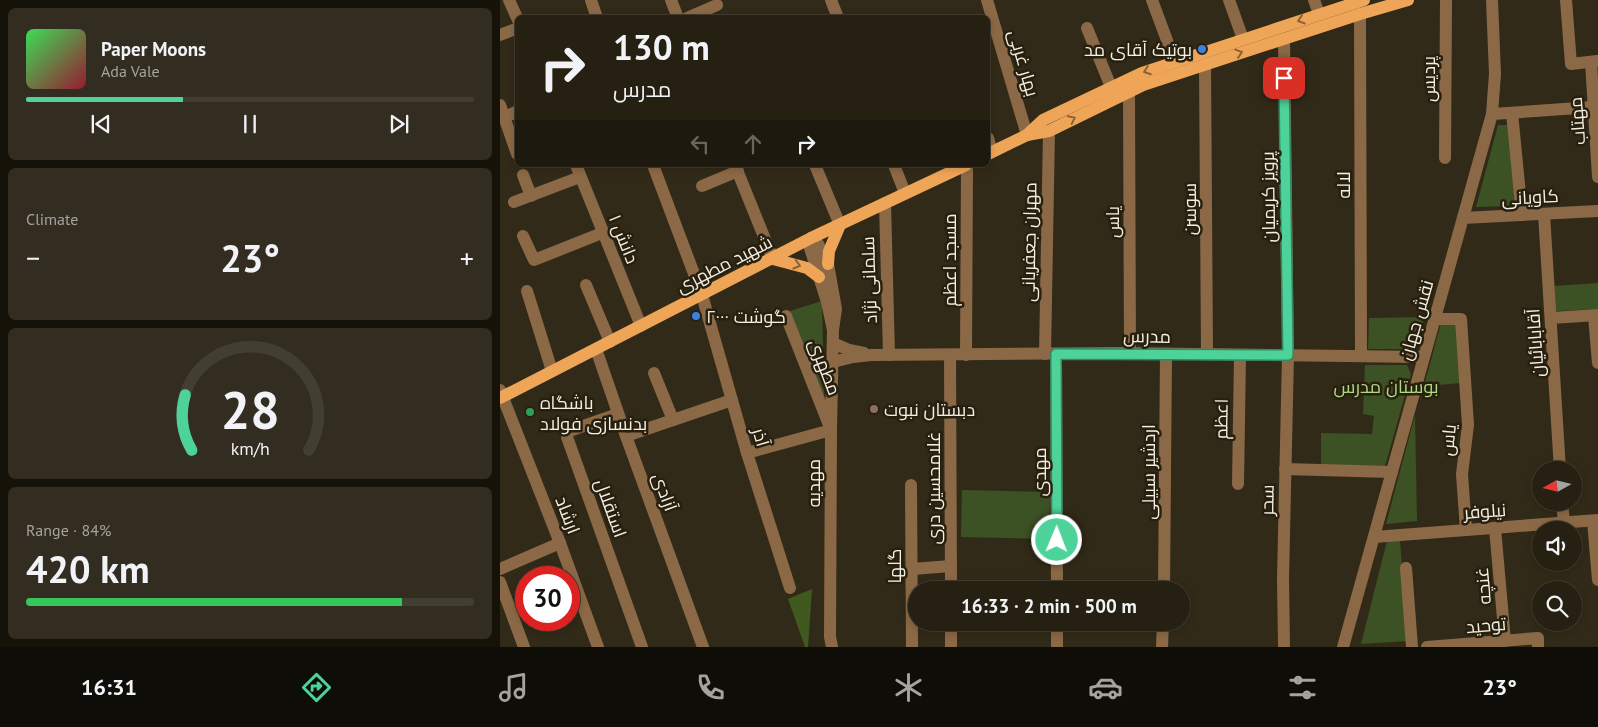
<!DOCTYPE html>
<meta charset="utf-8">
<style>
body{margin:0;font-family:"PT Sans",Cairo,sans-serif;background:#322d20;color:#f1f3f6;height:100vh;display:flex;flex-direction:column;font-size:19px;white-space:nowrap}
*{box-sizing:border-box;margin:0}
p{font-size:16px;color:#a4a39f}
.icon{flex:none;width:28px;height:28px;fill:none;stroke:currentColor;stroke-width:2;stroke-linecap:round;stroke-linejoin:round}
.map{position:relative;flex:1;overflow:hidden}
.drawer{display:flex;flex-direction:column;gap:8px;padding:8px;background:#15120a;width:500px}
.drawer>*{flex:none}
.banner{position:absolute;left:15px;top:15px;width:475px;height:152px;border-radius:8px;box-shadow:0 2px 8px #0003,0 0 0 1px #423e32;background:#262012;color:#f1f3f6;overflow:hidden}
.needle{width:32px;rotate:262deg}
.controls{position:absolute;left:1032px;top:461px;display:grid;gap:10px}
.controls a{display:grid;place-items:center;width:50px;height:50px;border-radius:50%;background:#262012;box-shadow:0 2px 8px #0003,0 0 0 1px #423e32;font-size:25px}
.speed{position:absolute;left:15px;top:566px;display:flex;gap:10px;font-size:25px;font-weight:700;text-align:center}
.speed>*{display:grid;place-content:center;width:65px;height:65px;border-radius:50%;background:#262012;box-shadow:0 2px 8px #0003,0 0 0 1px #423e32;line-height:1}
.speed .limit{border:8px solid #d22;background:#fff;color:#111}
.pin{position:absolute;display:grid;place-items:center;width:42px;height:42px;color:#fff;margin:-21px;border-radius:10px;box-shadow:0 2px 8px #0006}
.me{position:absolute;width:55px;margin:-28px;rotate:1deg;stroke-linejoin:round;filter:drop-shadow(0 0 4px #0008)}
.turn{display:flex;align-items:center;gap:18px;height:105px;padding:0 15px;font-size:22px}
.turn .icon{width:65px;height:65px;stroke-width:2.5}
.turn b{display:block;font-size:35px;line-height:42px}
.lanes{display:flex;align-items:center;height:48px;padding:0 15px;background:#0003;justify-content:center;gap:25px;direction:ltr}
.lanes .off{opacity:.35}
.big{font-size:38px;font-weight:800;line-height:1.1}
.drawer .widget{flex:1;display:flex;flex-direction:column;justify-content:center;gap:8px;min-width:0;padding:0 18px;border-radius:8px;background:#322d20}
.drawer .dial{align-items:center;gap:0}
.dial svg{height:130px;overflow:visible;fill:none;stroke:#423e32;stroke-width:7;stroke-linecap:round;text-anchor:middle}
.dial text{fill:#f1f3f6;stroke:none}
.song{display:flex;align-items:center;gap:15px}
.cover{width:60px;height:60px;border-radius:8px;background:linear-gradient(135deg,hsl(130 70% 55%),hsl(350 70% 35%))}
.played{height:5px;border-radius:2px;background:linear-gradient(90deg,#4dd39a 35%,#423e32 35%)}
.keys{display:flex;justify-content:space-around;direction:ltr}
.heat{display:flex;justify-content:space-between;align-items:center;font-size:28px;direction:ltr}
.charge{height:8px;border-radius:4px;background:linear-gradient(90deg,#34c759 84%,#423e32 0)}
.trip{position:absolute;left:408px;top:581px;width:282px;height:50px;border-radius:25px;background:#262012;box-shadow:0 2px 8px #0003,0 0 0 1px #423e32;font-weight:800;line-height:50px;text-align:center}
.dock{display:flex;height:80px;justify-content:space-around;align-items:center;background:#0f0d07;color:#a4a39f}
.dock .icon{width:35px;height:35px}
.dock .on{color:#4dd39a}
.dock b{font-size:22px;color:#f1f3f6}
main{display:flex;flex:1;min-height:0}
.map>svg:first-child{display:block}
.green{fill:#3d5224}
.forest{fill:#3f591f}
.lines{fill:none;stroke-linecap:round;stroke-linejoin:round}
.minor{stroke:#8c6946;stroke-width:12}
.major{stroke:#efa558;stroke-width:12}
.oneway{stroke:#8c6234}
.route-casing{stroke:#328964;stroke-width:12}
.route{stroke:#4dd39a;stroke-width:9}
.shop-dot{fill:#3f7fe0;stroke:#28200f;stroke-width:2}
.education-dot{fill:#8d6e63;stroke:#28200f;stroke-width:2}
.leisure-dot{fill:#2e9e5b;stroke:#28200f;stroke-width:2}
.labels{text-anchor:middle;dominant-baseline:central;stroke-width:5;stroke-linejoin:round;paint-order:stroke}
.poi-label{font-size:18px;fill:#f4eee3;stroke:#28200f;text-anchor:start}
.street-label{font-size:18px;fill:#f4eee3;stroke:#28200f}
.park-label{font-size:18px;fill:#afd984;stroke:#28200f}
</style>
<main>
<section class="drawer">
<div class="widget">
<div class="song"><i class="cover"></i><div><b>Paper Moons</b><p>Ada Vale</p></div></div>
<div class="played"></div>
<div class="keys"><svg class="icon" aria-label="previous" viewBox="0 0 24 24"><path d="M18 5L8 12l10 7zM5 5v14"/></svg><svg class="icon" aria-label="pause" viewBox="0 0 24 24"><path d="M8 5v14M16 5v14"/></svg><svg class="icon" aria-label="next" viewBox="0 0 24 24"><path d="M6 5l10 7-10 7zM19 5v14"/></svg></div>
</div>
<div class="widget"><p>Climate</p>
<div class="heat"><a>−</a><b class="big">23°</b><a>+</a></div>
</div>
<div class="widget dial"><svg viewBox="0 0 100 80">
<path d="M14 69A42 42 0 1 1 86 69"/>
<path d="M14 69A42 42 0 0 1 10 35" stroke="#4dd39a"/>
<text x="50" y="56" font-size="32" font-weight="700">28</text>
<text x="50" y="72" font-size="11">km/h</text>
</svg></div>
<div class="widget"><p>Range · 84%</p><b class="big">420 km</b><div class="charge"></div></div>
</section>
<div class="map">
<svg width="1098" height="647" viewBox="0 0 1098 647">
<rect width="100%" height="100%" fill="#322a18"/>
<g class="green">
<path d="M998 125H1010L1015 206 976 207Z"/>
<path d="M1098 283V309L1055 311 1054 286Z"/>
<path d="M322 301 324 396 290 311Z"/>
<path d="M925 317 915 349H868L869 318Z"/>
<path d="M941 323H958L962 383 924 386Z"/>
<path d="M865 365H907L911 374 885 466 821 465V433L872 434 874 416 863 414Z"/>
<path d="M915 415 917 521 886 524Z"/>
<path d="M462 490 550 492 549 539 461 537Z"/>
<path d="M887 541H900L908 641 861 644Z"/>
</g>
<path class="forest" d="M312 589 308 647H305L288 599Z"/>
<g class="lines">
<g class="minor">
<path d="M9 0 18 20"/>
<path d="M91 0 97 18"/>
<path d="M171 0 178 18"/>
<path d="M331 0 338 18"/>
<path d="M487 0 527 135"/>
<path d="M652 0 675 62"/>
<path d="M729 0 743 39"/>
<path d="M814 0 819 14"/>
<path d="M1066 0 1071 64 1097 61"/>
<path d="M860 14 861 356"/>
<path d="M187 18 217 5"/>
<path d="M587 28 611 87"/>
<path d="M0 35 18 28"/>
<path d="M784 39 788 355 783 579 784 645"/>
<path d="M1091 62 1098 177"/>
<path d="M705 64 707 354"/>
<path d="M629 91 630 354"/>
<path d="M0 105 17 154"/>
<path d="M1012 113 1022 215"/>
<path d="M992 114 1093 107"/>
<path d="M5 117 18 111"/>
<path d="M488 138 492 152"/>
<path d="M945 158 946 0"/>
<path d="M76 165 141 326"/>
<path d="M153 165 202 295 247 453 290 588"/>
<path d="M235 165 273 259"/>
<path d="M315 165 340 225"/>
<path d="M394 165 405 193"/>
<path d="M23 175 31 196"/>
<path d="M202 186 238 171"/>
<path d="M14 202 80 177"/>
<path d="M385 203 389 355"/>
<path d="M1044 214 1060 470"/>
<path d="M963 218 1098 211"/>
<path d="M23 236 34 260 102 233"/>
<path d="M86 285 110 342"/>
<path d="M27 291 52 371"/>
<path d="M1094 316 1098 363"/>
<path d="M1051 318 1098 315"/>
<path d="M935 319H961L968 425 962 474 966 530"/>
<path d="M333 343 349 350 364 353"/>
<path d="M96 349 126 436 203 647"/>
<path d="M545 354 549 131"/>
<path d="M556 354 557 590"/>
<path d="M450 355 451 590"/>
<path d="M466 355 467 165"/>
<path d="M333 362 353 357 371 355 619 353 923 357"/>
<path d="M154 373 173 420"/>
<path d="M0 390 60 543 98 647"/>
<path d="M118 414 72 430 68 432 67 437 142 647"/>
<path d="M126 436 232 400"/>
<path d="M247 453 331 430 286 316"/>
<path d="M785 469 892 472"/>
<path d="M738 484 740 355"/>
<path d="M411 485 412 647"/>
<path d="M1062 502 1064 523"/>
<path d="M1093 521 1098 580"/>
<path d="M995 528 1005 641"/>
<path d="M874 537 1098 520"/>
<path d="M906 568 912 647"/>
<path d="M0 569 60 543"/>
<path d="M412 569 451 566"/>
<path d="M0 582 24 647"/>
<path d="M664 590 666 354"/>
<path d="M451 622V647"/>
<path d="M557 622V647"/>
<path d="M332 647 330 637 331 430 333 330 336 309 328 264 318 244 311 238 310 248 327 302 333 330"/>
<path d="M662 647 663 622"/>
<path d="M843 647 992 114 995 74 992 0"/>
<path d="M927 647 1038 638V647"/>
</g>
<g class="major">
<path d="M527 135 543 120 642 73 864 0"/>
<path d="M488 154 527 135 549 131 643 85 860 14 908 0"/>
<path d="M273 259 307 268 319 277"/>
<path d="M328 264 329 251 340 225"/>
<path d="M0 398 311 238 466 165"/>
</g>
</g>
<defs><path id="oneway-chevron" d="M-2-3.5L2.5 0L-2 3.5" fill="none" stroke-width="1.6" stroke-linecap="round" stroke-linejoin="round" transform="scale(1.25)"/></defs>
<g class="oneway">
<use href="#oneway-chevron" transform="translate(801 20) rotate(162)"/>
<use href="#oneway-chevron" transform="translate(739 53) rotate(-18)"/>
<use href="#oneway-chevron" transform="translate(647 71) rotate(160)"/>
<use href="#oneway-chevron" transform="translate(572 119) rotate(-26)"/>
<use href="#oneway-chevron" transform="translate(297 265) rotate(16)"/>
</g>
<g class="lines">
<g class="route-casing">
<path id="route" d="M557 540 556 354 788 355 784 78"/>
</g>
<use href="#route" class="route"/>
</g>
<g class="shop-dot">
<circle cx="702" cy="49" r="5"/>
<circle cx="196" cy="316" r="5"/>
</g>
<circle class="education-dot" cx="374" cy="409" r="5"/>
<circle class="leisure-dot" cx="30" cy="412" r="5"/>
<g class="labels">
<g class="poi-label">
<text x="692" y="49" text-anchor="end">بوتیک آقای مد</text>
<text x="206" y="316">گوشت ۲۰۰۰</text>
<text x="40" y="402">باشگاه<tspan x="40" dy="21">بدنسازی فولاد</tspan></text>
<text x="384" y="409">دبستان نبوت</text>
</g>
<g class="street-label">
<text transform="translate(524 63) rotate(74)">بهار غربی</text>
<text transform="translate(928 79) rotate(-90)">پردیس</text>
<text transform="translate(1077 121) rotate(-94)">مهتاب</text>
<text transform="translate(843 185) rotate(-90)">لاله</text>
<text transform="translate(768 197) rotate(-91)">پرویز کریمیان</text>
<text transform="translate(1030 197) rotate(-3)">کاویانی</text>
<text transform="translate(689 209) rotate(-90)">سوسن</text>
<text transform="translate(612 222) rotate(-90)">یاس</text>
<text transform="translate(124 239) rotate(68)">دانش ۱</text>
<text transform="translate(529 242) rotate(-89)">مهران جعفریانی</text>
<text transform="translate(449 260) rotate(-90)">مسجد اعظم</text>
<text transform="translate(224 264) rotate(-27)">شهید مطهری</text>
<text transform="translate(369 280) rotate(-92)">سلمانی نژاد</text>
<text transform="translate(916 320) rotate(-74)">نقش جهان</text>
<text transform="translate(647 336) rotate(1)">مدرس</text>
<text transform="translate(1035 343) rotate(-94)">آقابابائیان</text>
<text transform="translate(325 367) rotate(69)">مطهری</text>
<text transform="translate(721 419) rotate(-89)">اعظم</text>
<text transform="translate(261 437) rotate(74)">آذر</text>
<text transform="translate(948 440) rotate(-85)">یاس</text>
<text transform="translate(539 472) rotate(-90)">مهدی</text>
<text transform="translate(648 472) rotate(-90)">اردشیر سبیلی</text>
<text transform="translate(313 483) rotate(-90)">مهدیه</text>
<text transform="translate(433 488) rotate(-90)">غلامحسین دری</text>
<text transform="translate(165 492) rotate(70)">آزادی</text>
<text transform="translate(767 500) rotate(-89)">سحر</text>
<text transform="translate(111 508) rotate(70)">استقلال</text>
<text transform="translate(985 511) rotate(-4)">نیلوفر</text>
<text transform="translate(68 515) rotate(69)">ارشاد</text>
<text transform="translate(394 566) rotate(-90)">گلها</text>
<text transform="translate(983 586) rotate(-95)">غنچه</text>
<text transform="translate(986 625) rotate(-5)">توحید</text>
</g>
<g class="park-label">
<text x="886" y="386">بوستان مدرس</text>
</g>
</g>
</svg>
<div class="controls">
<a><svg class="needle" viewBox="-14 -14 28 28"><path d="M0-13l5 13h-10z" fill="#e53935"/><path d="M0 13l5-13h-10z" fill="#a4a39f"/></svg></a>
<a><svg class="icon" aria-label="sound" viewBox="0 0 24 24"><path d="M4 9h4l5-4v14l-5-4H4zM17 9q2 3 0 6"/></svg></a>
<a><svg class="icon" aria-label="search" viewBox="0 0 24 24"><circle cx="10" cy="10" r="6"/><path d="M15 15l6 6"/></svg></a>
</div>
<div class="speed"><div class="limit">30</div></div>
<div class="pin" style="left:784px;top:78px;background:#d93025"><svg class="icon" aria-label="arrive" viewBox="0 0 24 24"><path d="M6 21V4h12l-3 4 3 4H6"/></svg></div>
<svg class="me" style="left:557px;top:540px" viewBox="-20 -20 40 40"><circle r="17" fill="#4dd39a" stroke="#fff" stroke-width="3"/><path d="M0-11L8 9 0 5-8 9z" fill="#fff"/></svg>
<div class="trip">16:33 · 2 min · 500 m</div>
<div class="banner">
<div class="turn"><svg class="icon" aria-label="right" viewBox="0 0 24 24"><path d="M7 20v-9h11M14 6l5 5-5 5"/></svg><div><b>130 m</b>مدرس</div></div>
<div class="lanes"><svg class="icon off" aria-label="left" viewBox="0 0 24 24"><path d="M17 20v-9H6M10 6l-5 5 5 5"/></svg><svg class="icon off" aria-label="ahead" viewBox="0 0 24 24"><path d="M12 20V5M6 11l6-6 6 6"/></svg><svg class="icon" aria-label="right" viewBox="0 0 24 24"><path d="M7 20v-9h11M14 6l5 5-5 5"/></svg></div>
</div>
</div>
</main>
<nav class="dock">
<b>16:31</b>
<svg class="icon on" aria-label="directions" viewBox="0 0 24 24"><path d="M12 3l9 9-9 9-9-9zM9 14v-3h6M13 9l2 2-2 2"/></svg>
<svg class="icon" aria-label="music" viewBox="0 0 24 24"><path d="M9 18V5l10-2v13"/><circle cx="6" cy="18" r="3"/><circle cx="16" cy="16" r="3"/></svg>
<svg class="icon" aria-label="phone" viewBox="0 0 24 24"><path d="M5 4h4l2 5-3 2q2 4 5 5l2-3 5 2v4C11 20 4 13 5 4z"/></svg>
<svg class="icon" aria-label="climate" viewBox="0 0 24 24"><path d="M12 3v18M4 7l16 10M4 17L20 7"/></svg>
<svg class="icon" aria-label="car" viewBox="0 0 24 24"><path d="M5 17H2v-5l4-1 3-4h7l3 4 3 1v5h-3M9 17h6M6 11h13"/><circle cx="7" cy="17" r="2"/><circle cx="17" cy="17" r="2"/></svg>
<svg class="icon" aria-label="filters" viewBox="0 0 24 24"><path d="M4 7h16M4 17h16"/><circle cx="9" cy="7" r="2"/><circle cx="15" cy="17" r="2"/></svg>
<b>23°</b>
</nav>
